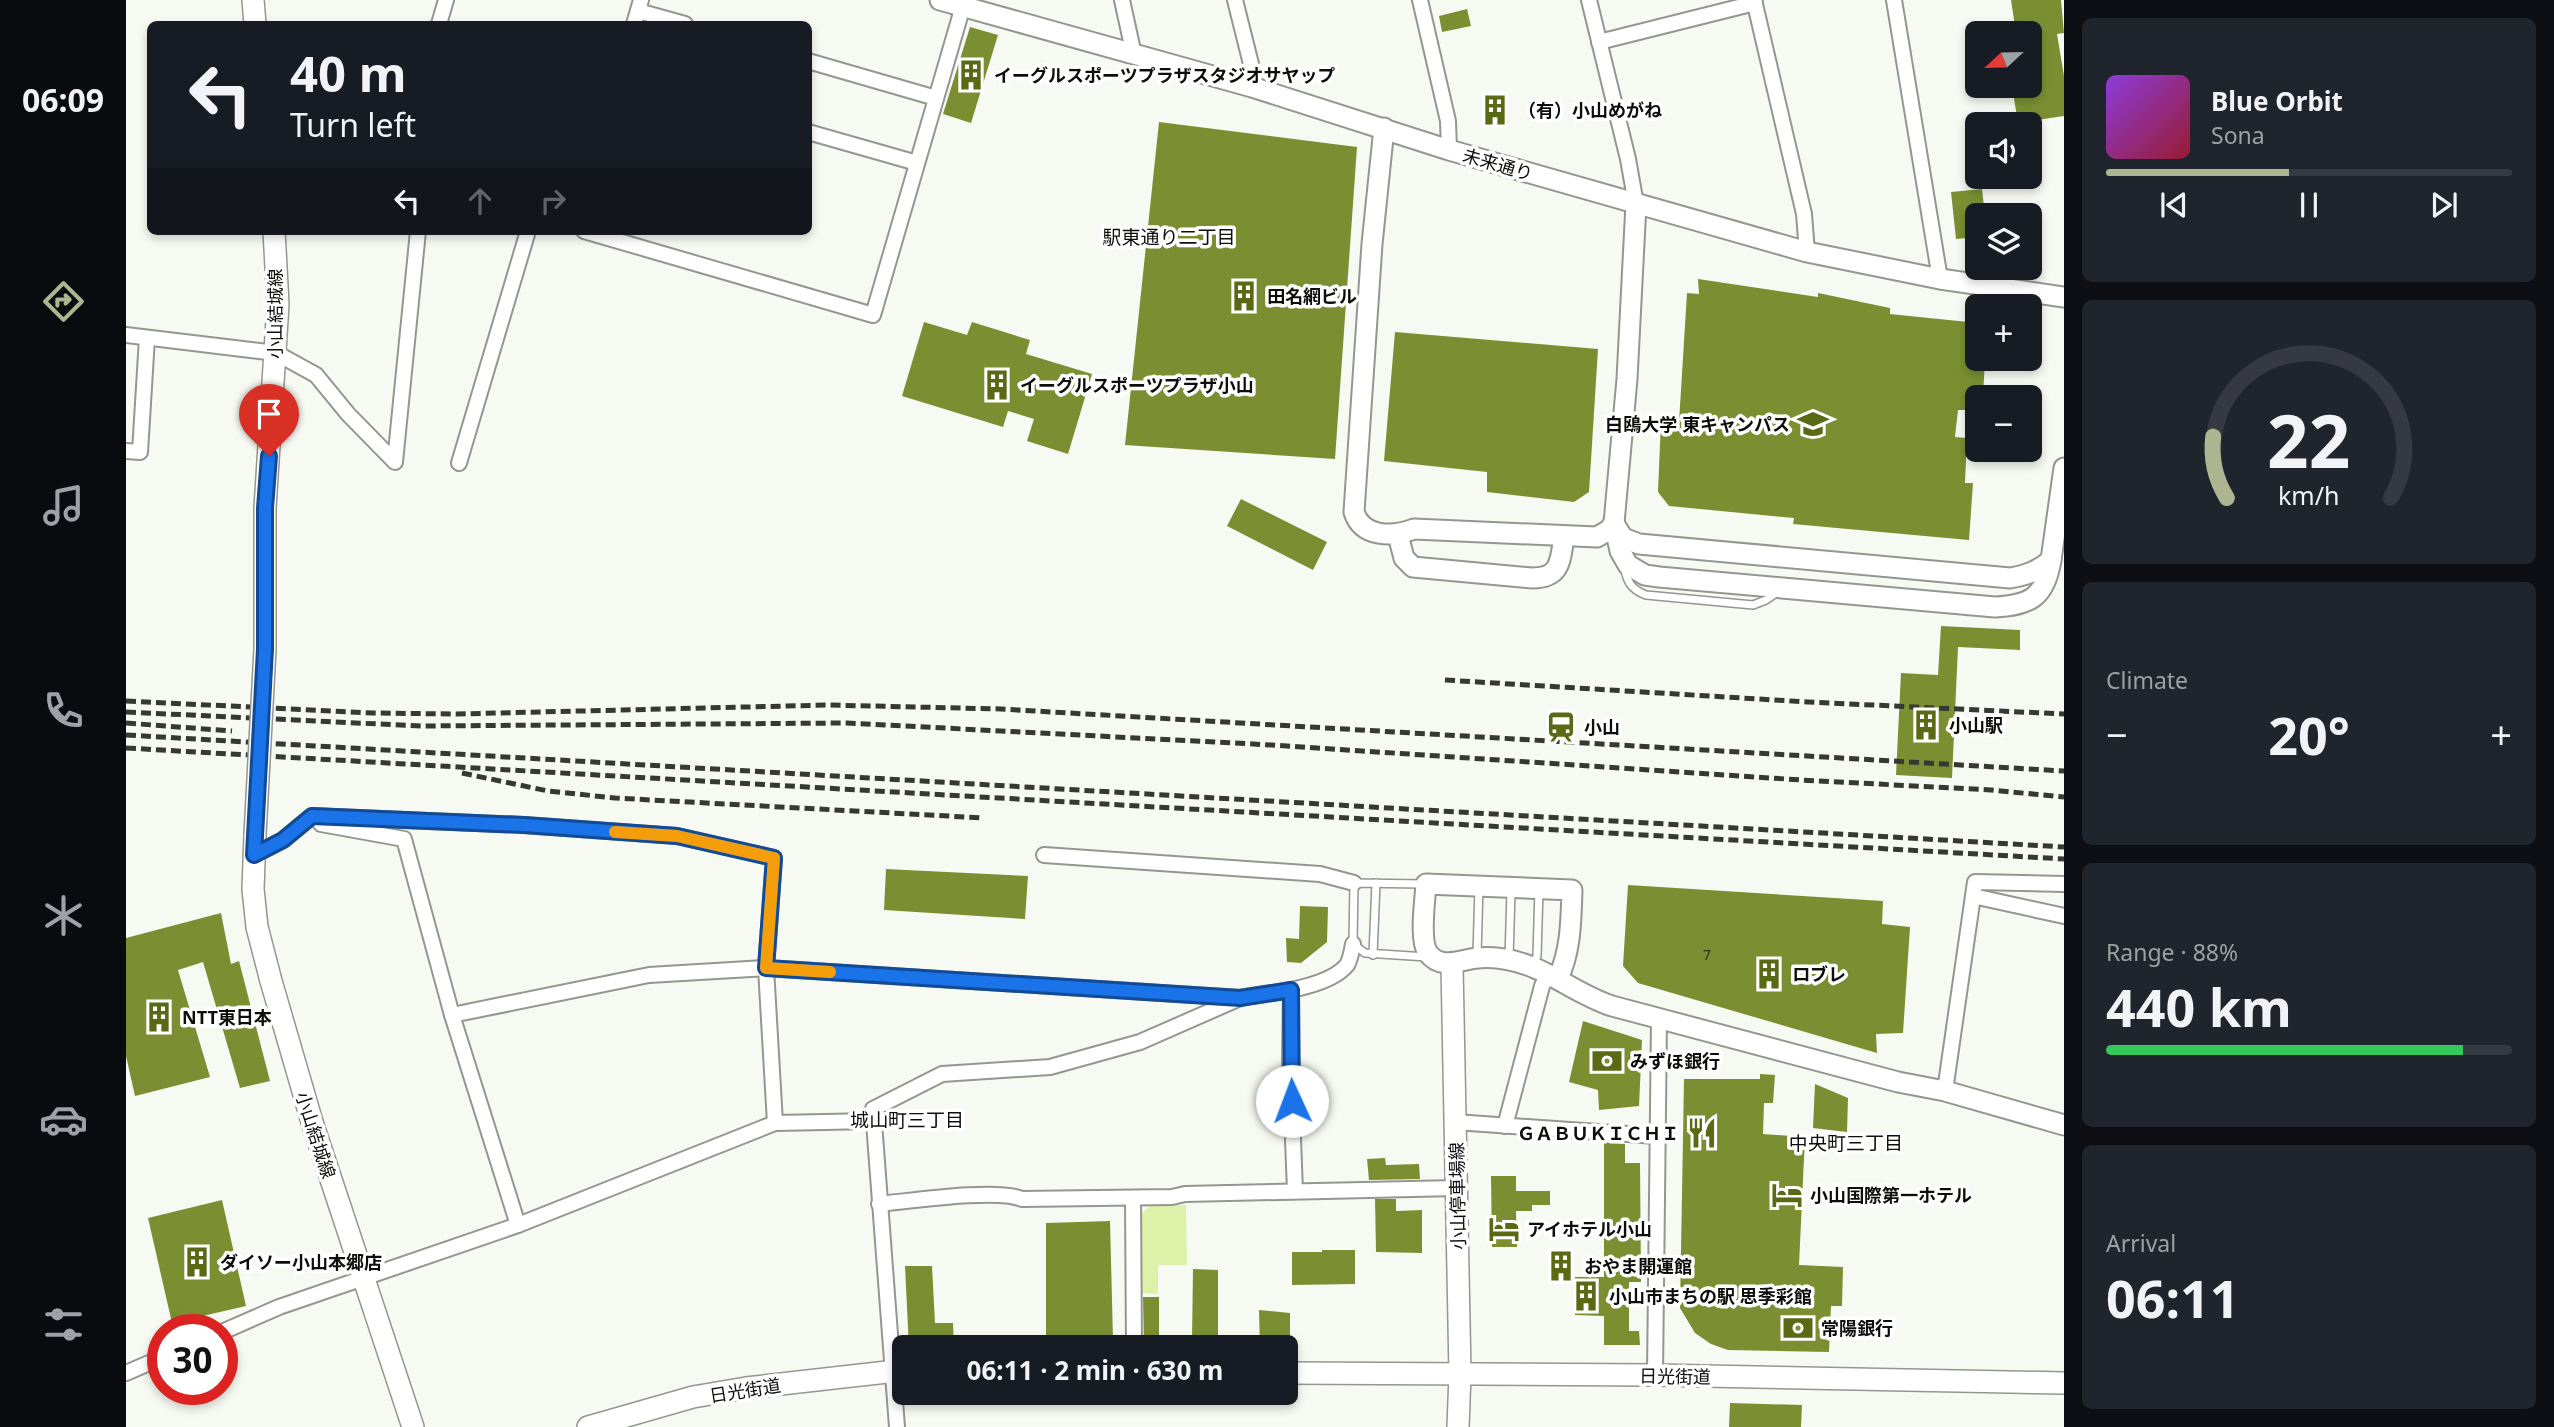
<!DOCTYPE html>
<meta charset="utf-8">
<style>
body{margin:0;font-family:"Noto Sans","Noto Sans JP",sans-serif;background:#20242c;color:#f1f3f6;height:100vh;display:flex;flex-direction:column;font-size:26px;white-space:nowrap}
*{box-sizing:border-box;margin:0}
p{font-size:23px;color:#9ea1a6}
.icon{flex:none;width:38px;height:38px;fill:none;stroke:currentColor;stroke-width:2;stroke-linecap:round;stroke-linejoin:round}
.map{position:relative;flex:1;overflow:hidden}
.details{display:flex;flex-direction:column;gap:18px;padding:18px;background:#0d0f14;width:490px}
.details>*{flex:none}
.hud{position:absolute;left:21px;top:21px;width:665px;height:214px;border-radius:10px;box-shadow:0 4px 10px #0003;background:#171b24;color:#f1f3f6;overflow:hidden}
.needle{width:46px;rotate:248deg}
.buttons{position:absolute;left:1839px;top:21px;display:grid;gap:14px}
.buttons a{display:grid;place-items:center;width:77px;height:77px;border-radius:10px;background:#171b24;box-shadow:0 4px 10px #0003;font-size:35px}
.speed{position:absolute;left:21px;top:1314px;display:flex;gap:14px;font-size:35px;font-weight:700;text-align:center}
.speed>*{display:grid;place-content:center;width:91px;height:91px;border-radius:50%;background:#171b24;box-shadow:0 4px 10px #0003;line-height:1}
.speed .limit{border:10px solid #d22;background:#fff;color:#111}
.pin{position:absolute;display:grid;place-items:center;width:60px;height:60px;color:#fff;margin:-72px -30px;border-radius:50% 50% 50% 0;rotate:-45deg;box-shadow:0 0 7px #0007}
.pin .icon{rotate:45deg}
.me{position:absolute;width:77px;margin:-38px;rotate:358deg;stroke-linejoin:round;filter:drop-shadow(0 0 5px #0008)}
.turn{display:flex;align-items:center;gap:24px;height:147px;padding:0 28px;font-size:32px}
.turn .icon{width:91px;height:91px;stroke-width:2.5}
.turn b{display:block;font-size:49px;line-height:60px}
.lanes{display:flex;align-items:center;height:66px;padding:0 28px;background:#0003;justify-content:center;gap:35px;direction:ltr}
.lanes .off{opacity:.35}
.big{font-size:52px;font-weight:700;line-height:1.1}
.details .card{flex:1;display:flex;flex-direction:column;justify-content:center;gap:10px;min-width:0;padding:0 24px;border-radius:10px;background:#20242c}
.details .dial{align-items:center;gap:0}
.dial svg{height:182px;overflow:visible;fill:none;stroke:#363941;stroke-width:7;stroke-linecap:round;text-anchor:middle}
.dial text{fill:#f1f3f6;stroke:none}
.song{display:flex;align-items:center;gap:21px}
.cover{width:84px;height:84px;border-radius:10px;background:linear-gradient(135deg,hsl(270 70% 55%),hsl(350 70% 35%))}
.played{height:7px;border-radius:4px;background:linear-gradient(90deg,#adb590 45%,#363941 45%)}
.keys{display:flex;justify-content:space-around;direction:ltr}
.heat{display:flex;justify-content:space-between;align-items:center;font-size:38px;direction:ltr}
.charge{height:10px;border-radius:5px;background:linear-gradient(90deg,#34c759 88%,#363941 0)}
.trip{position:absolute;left:766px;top:1335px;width:406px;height:70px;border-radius:10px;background:#171b24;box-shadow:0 4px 10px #0003;font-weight:700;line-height:70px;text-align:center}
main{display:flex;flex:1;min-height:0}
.menu{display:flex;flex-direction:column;width:126px;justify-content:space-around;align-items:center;background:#090b0e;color:#9ea1a6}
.menu .icon{width:49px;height:49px}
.menu .on{color:#adb590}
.menu b{font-size:32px;color:#f1f3f6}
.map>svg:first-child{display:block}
.green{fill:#def1a9}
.building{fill:#7b8f32}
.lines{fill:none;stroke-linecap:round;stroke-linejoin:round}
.service-casing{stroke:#94968f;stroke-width:10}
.minor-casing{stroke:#94968f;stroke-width:18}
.tertiary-casing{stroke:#94968f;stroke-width:23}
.secondary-casing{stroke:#94968f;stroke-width:24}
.service{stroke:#fff;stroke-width:7}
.minor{stroke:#fff;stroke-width:14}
.tertiary{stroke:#fff;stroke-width:19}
.secondary{stroke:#fff;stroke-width:21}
.rail{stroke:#363834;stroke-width:5;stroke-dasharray:10 5;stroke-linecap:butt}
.secondary-bridge-casing{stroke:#94968f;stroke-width:24;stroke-linecap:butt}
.secondary-bridge{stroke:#fff;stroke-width:21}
.route-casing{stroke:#114b97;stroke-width:18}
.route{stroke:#1a73e8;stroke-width:12}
.slow{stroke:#f59e0b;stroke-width:12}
.labels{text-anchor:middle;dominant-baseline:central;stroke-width:7;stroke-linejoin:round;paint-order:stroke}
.number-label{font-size:14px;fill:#282e15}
.poi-label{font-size:18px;font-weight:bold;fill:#0d0e0b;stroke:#fff;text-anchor:start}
.street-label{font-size:18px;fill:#0d0e0b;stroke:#fff}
.neighbourhood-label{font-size:19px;fill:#0d0e0b;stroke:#fff}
</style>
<main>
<nav class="menu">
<b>06:09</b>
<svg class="icon on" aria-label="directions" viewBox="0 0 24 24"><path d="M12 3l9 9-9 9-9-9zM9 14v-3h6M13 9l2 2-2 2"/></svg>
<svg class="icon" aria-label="music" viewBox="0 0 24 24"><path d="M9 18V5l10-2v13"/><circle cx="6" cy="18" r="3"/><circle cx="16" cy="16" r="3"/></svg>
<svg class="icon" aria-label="phone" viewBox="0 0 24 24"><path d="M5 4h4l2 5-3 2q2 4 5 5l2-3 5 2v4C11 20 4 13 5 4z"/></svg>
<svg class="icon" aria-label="climate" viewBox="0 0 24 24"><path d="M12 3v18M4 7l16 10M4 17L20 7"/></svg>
<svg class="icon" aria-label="car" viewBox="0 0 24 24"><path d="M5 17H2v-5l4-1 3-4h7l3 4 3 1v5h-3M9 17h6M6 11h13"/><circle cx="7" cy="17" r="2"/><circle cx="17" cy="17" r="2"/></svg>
<svg class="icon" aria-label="filters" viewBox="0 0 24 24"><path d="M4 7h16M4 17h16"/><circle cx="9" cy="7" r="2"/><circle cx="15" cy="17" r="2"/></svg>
</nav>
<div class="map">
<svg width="1938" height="1427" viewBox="0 0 1938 1427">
<rect width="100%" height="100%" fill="#f7faf2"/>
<path class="green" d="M1060 1205 1061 1265H1032V1294L1015 1293 1013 1215 1024 1206Z"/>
<g class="building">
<path d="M1885 0H1935L1938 33 1931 34 1938 76V116L1892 123 1886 86H1904V33H1890Z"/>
<path d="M1341 9 1345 26 1316 32 1313 16Z"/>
<path d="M844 27 872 35 845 123 817 114Z"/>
<path d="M1376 94 1382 123 1363 127 1357 98Z"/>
<path d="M1033 122 1231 147 1209 459 999 445Z"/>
<path d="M1856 189 1859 215H1852V237L1830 239 1825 192Z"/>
<path d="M1572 279 1692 297V293L1764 308V314L1852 323V359H1859L1857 397H1852V410H1832L1829 437 1841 438 1839 483H1847L1843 540 1667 524 1668 518 1543 506 1532 492 1535 421 1553 422 1561 293 1573 294Z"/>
<path d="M798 322 841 335 846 322 904 340 900 354 966 374 942 454 901 441 908 419 882 411 877 427 776 396Z"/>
<path d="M1269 332 1472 349 1463 492 1448 502 1361 492V472L1258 461Z"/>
<path d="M1115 499 1201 542 1187 570 1101 526Z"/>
<path d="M1815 626 1894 630V650L1832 647 1826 778 1770 775 1775 673 1812 675Z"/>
<path d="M760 869 902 876 899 919 758 910Z"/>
<path d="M1502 885 1757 901 1756 924 1784 927 1777 1033 1750 1034 1751 1053 1512 983 1497 966Z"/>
<path d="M1174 906 1202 907 1201 942 1175 963 1161 962 1160 938 1173 939Z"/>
<path d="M95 913 105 964 113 961 144 1081 114 1088 77 962 52 970 84 1077 9 1096 0 1056V938Z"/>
<path d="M1457 1021 1516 1040 1513 1106 1473 1110 1472 1090 1443 1082Z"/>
<path d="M1634 1074 1649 1075 1647 1103H1638L1637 1134 1679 1137 1673 1265 1717 1267 1716 1306H1705L1703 1352 1602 1350 1585 1344 1569 1333 1554 1308 1558 1079H1634Z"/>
<path d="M1689 1084 1722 1098 1721 1132 1687 1128Z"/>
<path d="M1478 1142 1499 1144V1163H1514L1515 1282H1503V1331H1513L1514 1345H1478V1316L1449 1315V1277H1478Z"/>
<path d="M1259 1158 1260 1165 1293 1164 1294 1179 1243 1180 1241 1159Z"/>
<path d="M1365 1176H1390V1191H1424V1205H1406V1211H1390L1391 1247H1366Z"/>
<path d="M1249 1199H1270V1211L1296 1210V1253L1250 1252Z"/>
<path d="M96 1200 120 1306 46 1323 22 1218Z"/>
<path d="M984 1221 987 1340 920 1341V1223Z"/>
<path d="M1196 1250H1229V1284L1166 1285V1252H1196Z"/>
<path d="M779 1266H806L809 1323H827L828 1348H783Z"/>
<path d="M1067 1269 1092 1270V1340H1066Z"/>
<path d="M1017 1297H1033V1348H1018Z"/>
<path d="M1133 1310 1164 1313V1347L1134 1348Z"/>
<path d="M1604 1403 1676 1405 1675 1427H1603Z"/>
</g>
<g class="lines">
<g class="service-casing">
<g id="service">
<path d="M1498 566C1501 581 1504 589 1520 595L1627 605 1640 600 1650 593"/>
<path d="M1298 884 1228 883 1227 944 1239 953 1301 957"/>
<path d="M1247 955 1250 883"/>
<path d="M1351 955 1353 886"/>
<path d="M1383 959 1385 891"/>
<path d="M1408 964 1411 956 1413 889"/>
</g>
</g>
<g class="minor-casing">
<g id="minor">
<path d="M996 0 1008 55"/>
<path d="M1109 0 1125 64 1126 87"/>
<path d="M1294 0 1322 121 1323 150"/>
<path d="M1463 0 1502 159 1510 204"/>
<path d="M1628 0 1678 214 1681 252"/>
<path d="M1768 0 1814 279"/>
<path d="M512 11 559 24"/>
<path d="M313 24 320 0"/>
<path d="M508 24 515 0"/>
<path d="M1473 42 1629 3"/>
<path d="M682 61 810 98"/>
<path d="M682 132 791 163"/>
<path d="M458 231 747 315 837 6"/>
<path d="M0 335 150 353 190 375 222 414 269 462 292 231"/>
<path d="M0 451 14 452 21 338"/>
<path d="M333 463 402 231"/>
<path d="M193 821 195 824 278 839 326 1015 392 1225"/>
<path d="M128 855 157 840 186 816 398 825 551 836 648 858 640 968 649 1123"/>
<path d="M918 855 1194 874 1228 883"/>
<path d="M1847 896 1938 916"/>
<path d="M1165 990 1164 1061 1169 1191"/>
<path d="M326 1015 523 975 640 968 1114 998C1143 993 1201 989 1221 965 1224 960 1226 950 1227 944"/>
<path d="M1819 1091 1849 882 1938 884"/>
<path d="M1329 1122 1530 1136"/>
<path d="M1379 1126 1416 986 1422 974"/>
<path d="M1007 1199 1008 1348"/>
<path d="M753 1204C785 1201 871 1188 896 1199L1046 1197 1059 1194 1331 1188"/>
<path d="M96 1332 153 1307 392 1225 649 1123 747 1121"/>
<path d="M0 1373 37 1357"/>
<path d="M1529 1375 1533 1020"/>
<path d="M771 1427 747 1109 816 1074 924 1067 1014 1042 1112 999"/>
</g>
</g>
<g class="tertiary-casing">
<g id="tertiary">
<path d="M814 0 1126 87 1323 150 1681 252 1814 279 1938 297"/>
<path d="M1258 128 1246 244 1228 512C1236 538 1267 537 1288 529L1471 537 1483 530 1488 523"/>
<path d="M1510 204 1501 379 1488 523 1494 551 1502 565 1519 575 1533 577 1869 607C1905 605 1919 597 1925 560"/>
<path d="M1489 525 1497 538 1513 544 1884 578C1901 575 1912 571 1925 560L1938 468"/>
<path d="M1272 535 1278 558 1287 567 1406 578C1435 578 1434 561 1438 537"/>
<path d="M1432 978C1445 951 1445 920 1446 890L1300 884C1299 901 1293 940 1302 953 1315 971 1336 959 1352 958 1360 957 1370 958 1378 959 1419 965 1448 994 1486 1006L1772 1082 1819 1091 1938 1125"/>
</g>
</g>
<g class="secondary-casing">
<g id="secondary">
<path d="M127 0 129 24"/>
<path d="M139 649V508L152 304 148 231"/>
<path d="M129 835 127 889 131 927 145 981 186 1122 287 1427"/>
<path d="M1326 965 1334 1374 1332 1427"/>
<path d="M1160 1373 1529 1375 1938 1383"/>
<path d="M462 1427 567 1397 620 1388 779 1370"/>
</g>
</g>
<use href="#service" class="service"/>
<use href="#minor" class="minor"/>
<use href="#tertiary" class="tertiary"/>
<use href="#secondary" class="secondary"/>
<g class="rail">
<path d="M1319 680 1682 702 1938 714"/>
<path d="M0 701 247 713 331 714 702 705 875 709 1938 771"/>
<path d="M0 712 295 726 721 723 1146 745 1675 780 1865 790 1938 797"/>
<path d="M0 723 106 731"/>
<path d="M0 735 1938 847"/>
<path d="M0 748 1938 859"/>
<path d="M336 773 422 791 489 798 858 818"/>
</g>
<g class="secondary-bridge-casing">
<path id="secondary-bridge" d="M129 835 139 649"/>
</g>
<use href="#secondary-bridge" class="secondary-bridge"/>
</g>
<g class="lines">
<g class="route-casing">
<path id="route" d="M143 456 139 508V649L128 855 157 840 186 816 398 825 551 836 648 858 640 968 1114 998 1165 990 1166 1101"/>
</g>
<use href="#route" class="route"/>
<path class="slow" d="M489 832 551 836 648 858 640 968 704 972"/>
</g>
<defs>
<g id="building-bare" transform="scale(2.415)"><path d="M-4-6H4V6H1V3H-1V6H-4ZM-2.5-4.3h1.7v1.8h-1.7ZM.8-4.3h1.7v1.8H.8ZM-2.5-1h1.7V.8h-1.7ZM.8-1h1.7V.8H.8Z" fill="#596914" stroke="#fff" stroke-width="2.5" paint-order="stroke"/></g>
<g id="university-bare" transform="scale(2.415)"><path d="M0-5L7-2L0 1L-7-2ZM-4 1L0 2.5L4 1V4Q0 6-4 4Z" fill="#596914" stroke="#fff" stroke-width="2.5" paint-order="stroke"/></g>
<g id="station-bare" transform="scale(2.415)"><path d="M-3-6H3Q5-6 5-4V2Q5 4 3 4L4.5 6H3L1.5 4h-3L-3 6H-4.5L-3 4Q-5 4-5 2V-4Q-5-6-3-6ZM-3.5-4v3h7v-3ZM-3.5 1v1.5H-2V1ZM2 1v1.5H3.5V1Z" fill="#596914" stroke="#fff" stroke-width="2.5" paint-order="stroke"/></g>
<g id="bank-bare" transform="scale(2.415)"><path d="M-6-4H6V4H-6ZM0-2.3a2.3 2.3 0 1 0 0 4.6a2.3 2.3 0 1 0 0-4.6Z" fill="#596914" stroke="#fff" stroke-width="2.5" paint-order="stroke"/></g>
<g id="restaurant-bare" transform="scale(2.415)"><path d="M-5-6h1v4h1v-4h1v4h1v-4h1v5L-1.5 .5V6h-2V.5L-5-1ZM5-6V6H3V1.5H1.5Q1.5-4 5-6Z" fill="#596914" stroke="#fff" stroke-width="2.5" paint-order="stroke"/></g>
<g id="hotel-bare" transform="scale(2.415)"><path d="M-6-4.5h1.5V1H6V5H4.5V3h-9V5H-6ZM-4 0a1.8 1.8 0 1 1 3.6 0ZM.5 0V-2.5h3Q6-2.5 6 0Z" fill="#596914" stroke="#fff" stroke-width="2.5" paint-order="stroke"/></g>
</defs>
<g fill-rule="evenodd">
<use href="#building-bare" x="845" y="75"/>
<use href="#building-bare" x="1369" y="110"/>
<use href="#building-bare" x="1118" y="296"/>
<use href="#building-bare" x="871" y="385"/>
<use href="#university-bare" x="1687" y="424"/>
<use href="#building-bare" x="1800" y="725"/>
<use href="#station-bare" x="1435" y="727"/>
<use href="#building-bare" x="1643" y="974"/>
<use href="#building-bare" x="33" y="1017"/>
<use href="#bank-bare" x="1481" y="1061"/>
<use href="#restaurant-bare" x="1576" y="1133"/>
<use href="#hotel-bare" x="1661" y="1195"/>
<use href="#hotel-bare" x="1378" y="1229"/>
<use href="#building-bare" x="71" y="1262"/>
<use href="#building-bare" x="1435" y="1266"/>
<use href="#building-bare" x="1460" y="1296"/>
<use href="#bank-bare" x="1672" y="1328"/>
</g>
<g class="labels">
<g class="number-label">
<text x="1581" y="954">7</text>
</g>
<g class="poi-label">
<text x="868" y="75">イーグルスポーツプラザスタジオサヤップ</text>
<text x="1392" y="110">（有）小山めがね</text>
<text x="1141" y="296">田名網ビル</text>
<text x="894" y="385">イーグルスポーツプラザ小山</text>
<text x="1664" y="424" text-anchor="end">白鴎大学 東キャンパス</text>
<text x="1823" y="725">小山駅</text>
<text x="1458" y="727">小山</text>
<text x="1666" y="974">ロブレ</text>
<text x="56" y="1017">NTT東日本</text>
<text x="1504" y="1061">みずほ銀行</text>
<text x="1553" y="1133" text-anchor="end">ＧＡＢＵＫＩＣＨＩ</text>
<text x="1684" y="1195">小山国際第一ホテル</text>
<text x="1401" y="1229">アイホテル小山</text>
<text x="94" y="1262">ダイソー小山本郷店</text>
<text x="1458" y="1266">おやま開運館</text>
<text x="1483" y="1296">小山市まちの駅 思季彩館</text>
<text x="1695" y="1328">常陽銀行</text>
</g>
<g class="street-label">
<text transform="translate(1372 164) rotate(16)">未来通り</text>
<text transform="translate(149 314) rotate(-90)">小山結城線</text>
<text transform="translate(190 1135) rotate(72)">小山結城線</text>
<text transform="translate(1331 1196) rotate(-91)">小山停車場線</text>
<text transform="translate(1549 1376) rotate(1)">日光街道</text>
<text transform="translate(619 1390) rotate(-9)">日光街道</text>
</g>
<g class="neighbourhood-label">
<text x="1043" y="237">駅東通り二丁目</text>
<text x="781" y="1120">城山町三丁目</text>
<text x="1720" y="1143">中央町三丁目</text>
</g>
</g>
</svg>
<div class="buttons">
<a><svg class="needle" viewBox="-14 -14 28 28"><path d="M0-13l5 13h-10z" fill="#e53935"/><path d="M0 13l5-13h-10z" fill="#9ea1a6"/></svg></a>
<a><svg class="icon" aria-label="sound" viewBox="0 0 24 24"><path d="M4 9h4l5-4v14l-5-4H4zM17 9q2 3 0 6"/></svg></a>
<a><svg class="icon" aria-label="layers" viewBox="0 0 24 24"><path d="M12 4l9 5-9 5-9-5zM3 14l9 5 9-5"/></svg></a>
<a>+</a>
<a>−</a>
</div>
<div class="speed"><div class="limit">30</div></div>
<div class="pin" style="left:143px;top:456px;background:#d93025"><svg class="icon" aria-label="arrive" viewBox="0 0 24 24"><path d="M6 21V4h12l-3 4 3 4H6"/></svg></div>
<svg class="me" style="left:1166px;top:1101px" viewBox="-20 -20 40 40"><circle r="19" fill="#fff"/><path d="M0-13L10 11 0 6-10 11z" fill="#1a73e8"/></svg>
<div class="trip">06:11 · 2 min · 630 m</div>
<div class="hud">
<div class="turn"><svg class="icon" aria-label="left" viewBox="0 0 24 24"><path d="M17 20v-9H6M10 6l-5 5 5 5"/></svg><div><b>40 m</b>Turn left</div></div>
<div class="lanes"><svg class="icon" aria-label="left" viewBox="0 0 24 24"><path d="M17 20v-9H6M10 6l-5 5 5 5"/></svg><svg class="icon off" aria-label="ahead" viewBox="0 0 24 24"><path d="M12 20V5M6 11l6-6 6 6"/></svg><svg class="icon off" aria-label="right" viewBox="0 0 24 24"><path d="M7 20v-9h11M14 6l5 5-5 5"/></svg></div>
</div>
</div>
<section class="details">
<div class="card">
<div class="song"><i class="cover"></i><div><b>Blue Orbit</b><p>Sona</p></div></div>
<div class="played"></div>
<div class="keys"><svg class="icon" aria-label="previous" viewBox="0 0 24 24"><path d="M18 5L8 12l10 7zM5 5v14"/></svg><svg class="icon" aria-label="pause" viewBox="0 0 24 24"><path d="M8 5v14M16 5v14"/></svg><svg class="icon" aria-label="next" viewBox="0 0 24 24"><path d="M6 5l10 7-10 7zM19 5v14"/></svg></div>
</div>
<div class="card dial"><svg viewBox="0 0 100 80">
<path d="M14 69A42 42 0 1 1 86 69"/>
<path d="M14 69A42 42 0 0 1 8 42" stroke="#adb590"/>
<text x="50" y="56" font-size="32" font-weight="700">22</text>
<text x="50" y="72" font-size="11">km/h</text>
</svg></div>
<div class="card"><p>Climate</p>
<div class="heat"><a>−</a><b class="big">20°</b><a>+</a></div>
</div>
<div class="card"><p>Range · 88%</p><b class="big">440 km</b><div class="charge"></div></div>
<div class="card"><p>Arrival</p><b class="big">06:11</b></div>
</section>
</main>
